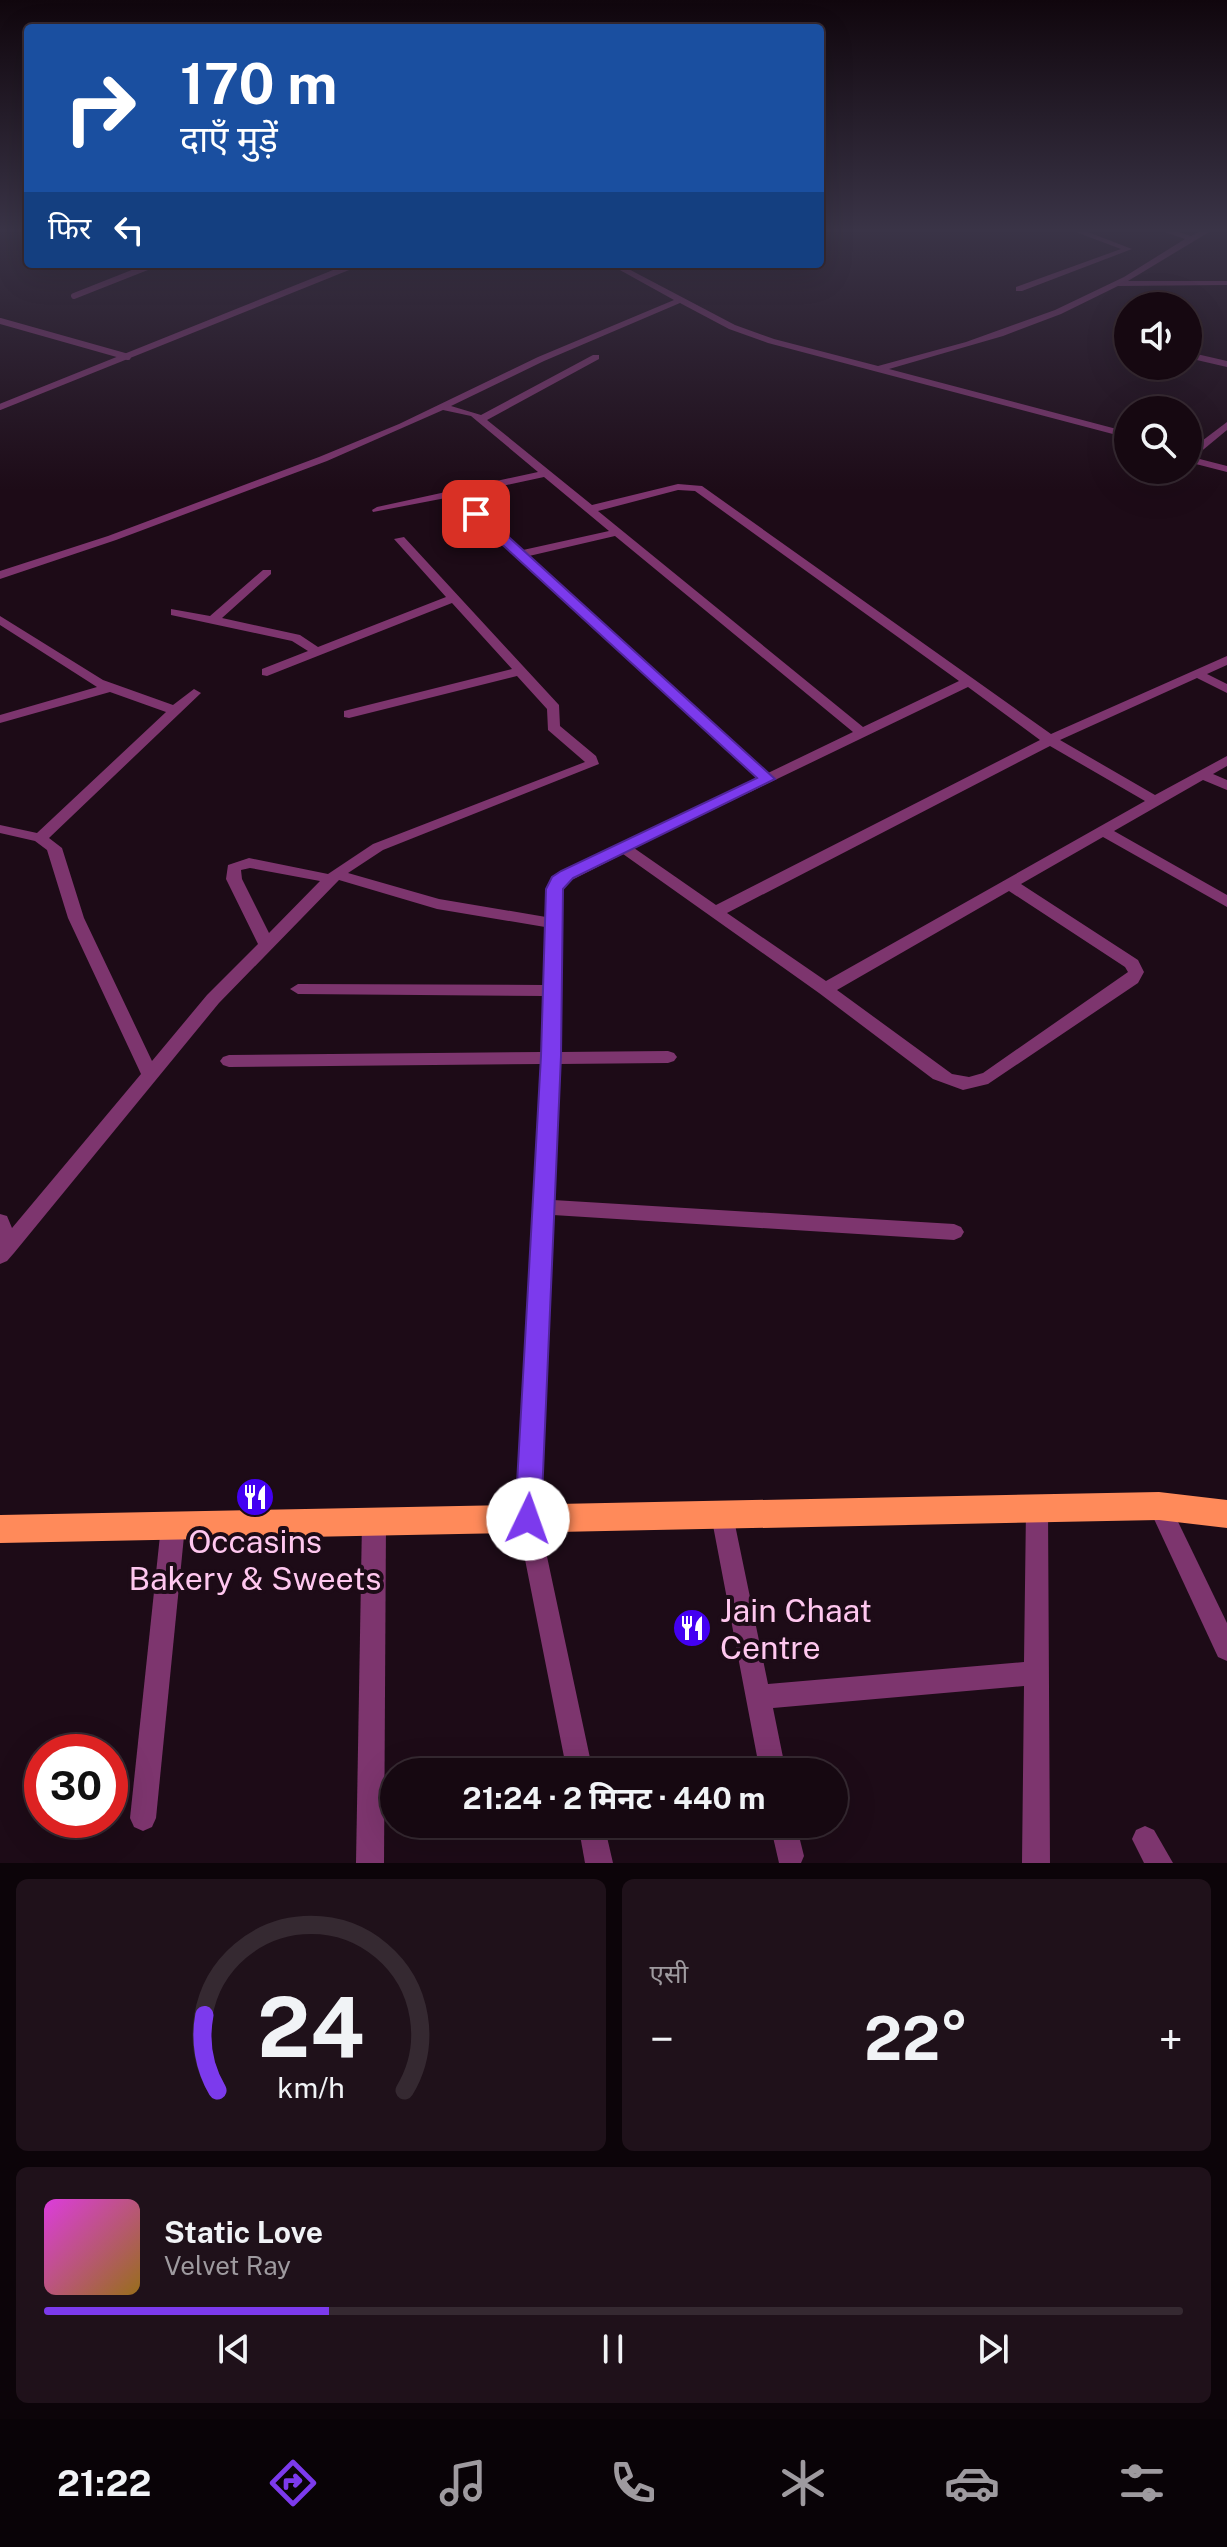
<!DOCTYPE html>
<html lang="hi">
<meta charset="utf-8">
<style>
body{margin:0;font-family:"Public Sans","Noto Sans Devanagari",sans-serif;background:#1f111a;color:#f1f3f6;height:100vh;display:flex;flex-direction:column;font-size:30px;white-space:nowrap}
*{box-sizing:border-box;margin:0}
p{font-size:26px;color:#9e9a9f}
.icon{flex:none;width:44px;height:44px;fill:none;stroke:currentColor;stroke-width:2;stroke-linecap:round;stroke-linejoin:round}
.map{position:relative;height:1863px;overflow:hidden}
.sheet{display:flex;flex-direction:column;gap:16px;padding:16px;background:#0c0409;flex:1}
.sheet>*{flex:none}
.hud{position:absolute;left:24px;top:24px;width:800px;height:244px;border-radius:8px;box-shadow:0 8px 32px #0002,0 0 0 2px #352931;background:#1a4fa0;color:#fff;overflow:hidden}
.controls{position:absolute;left:1114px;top:292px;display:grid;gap:16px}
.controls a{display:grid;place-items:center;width:88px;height:88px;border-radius:50%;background:#160811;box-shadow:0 8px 32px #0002,0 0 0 2px #352931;font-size:40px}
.speed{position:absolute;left:24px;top:1734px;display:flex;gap:16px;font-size:40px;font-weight:700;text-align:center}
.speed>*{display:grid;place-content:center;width:104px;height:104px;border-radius:50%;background:#160811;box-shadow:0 8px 32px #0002,0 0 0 2px #352931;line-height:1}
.speed .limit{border:12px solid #d22;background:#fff;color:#111}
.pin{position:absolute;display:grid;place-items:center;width:68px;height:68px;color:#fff;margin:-34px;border-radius:16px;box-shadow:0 4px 12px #0006}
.me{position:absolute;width:88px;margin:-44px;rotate:3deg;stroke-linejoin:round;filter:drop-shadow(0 0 6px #0008)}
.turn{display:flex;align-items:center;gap:28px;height:168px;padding:0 24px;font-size:36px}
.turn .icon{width:104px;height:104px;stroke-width:2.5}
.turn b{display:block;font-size:56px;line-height:68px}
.then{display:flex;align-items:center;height:76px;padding:0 24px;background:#0003;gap:16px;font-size:30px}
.big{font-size:60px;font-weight:700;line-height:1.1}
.sheet .widget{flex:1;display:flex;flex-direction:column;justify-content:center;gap:12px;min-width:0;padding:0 28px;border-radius:12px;background:#1f111a}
.sheet .dial{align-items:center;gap:0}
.dial svg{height:208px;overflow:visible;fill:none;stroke:#352931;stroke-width:7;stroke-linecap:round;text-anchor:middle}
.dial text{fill:#f1f3f6;stroke:none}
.song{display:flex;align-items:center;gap:24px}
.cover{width:96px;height:96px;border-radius:12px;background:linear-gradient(135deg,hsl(300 70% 55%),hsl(40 70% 35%))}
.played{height:8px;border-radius:4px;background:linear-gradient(90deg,#7c3aed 25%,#352931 25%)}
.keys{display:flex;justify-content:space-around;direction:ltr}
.heat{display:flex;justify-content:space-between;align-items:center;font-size:44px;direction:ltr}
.sheet .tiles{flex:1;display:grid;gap:16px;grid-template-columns:1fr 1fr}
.widget:last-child{grid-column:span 2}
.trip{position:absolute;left:380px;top:1758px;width:468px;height:80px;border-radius:40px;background:#160811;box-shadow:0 8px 32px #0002,0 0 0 2px #352931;font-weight:700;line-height:80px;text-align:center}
.menu{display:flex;height:128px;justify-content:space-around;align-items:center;background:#090307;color:#9e9a9f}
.menu .icon{width:56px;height:56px}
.menu .current{color:#7c3aed}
.menu b{font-size:36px;color:#f1f3f6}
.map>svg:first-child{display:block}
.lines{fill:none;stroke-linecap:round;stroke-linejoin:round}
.service{stroke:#7d356e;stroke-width:6}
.minor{fill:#7d356e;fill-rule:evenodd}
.trunk{fill:#ff8a5a;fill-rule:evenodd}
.route{fill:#7c3aed;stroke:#51269a;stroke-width:2}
.labels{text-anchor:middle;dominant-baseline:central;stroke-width:8;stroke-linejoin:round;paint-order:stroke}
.near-poi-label{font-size:32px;fill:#ffc7ef;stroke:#1d0b17}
</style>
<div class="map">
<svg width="1227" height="1863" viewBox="0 0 1227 1863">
<rect width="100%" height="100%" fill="#1d0b17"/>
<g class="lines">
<g class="service">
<path d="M74 296 155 264"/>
<path d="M0 321 128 357"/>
<path d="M0 407 356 264"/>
</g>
<g class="minor">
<path d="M1068 229H1080L1132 249 1022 291H1016V287L1121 249Z"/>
<path d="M1156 229H1169L1191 236 1204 229H1214L1128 281H1227V285L1118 286 1061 314 1003 336 889 369 1128 432V438L768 343 729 329 680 303 544 361 451 406 481 415 593 355H599V359L487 420 592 505 678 484 702 486 1051 734 1227 656V665L1207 674 1227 684V693L1197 678 1060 740 1155 795 1227 756V766L1213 774 1227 780V790L1203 780 1114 831 1227 895V907L1103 837 1021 884 1138 960 1144 972 1138 983 988 1084 963 1090 933 1079 819 993 623 854 564 884 562 889 560 1052 668 1051 674 1053 677 1057 674 1061 668 1063 559 1064 553 1200 954 1224 961 1227 964 1232 961 1237 954 1240 553 1215 539 1519 593 1772H567L517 1519 542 1064 229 1067 223 1065 220 1061 223 1057 229 1055 542 1052 544 996 298 994 290 989 298 984 544 985 545 927 437 909 339 880 219 1003 14 1253 7 1261 0 1264V1214L7 1216 12 1228 141 1074 68 918 47 850 35 841 0 833V825L37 833 166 712 110 692 0 723V715L97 687 0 625V616L103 680 173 705 194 689 201 693 49 838 62 848 84 918 152 1061 207 995 258 944 226 879 228 865 249 858 328 874 373 844 585 762 548 730 547 709 517 676 349 718 344 717V711L512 669 452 603 267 676 262 675V669L308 651 292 641 171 615V609L210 616 263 570H271V574L222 618 300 635 318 647 446 597 394 539 404 537 559 705 560 726 596 756 599 764 383 850 348 873 439 899 546 917C546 897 544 883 562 872L757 778 451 497 373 512 372 510 377 507 538 472 471 416 443 410 327 461 116 540 0 579V571L108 536 319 457 399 424 538 357 674 300 609 264H619L735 325 774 339 878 366 966 342 1055 310 1124 277 1185 239ZM544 477 609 531 523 550 461 495ZM678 490 695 491 959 681 863 727 598 511ZM615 536 853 732 768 773 529 556ZM968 687 1040 740 716 905 634 848ZM1050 746 1145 801 826 981 727 913ZM250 868 320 881 269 933 242 879 241 870ZM1009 891 1125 967 1128 972 983 1073 969 1077 952 1074 837 990Z"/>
<path d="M1188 352 1227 361V367L1188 358Z"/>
<path d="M1227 422V430L1198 454H1190V450Z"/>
<path d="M1188 456 1227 466V472L1188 462Z"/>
<path d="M1159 1496 1167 1499 1227 1623V1661L1218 1657 1148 1506 1151 1499Z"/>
<path d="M1037 1499 1045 1502 1048 1509 1050 1863H1022L1024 1686 773 1708 786 1772H760L711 1515 714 1508 722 1505 730 1508 733 1515 768 1684 1024 1662 1026 1509 1029 1502Z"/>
<path d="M374 1512 382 1515 386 1522 384 1863H356L362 1522 366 1515Z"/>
<path d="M173 1516 181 1519 185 1526 156 1818 152 1827 143 1831 134 1827 130 1818 161 1526 165 1519Z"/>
<path d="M578 1824H604L613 1863H585Z"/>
<path d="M770 1824H796L804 1856 801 1863H779Z"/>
<path d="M1145 1826 1154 1830 1173 1863H1144L1132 1839 1136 1830Z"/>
</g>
<path class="trunk" d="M1159 1492 1227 1500V1528L1159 1520 0 1543V1515Z"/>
</g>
<linearGradient id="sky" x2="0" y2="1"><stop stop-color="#10060d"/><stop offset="0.47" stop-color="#3a3447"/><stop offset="1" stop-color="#3a3447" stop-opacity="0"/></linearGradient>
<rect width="1227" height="490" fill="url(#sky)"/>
<path class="route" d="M471 511H480L775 779 573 878 563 889 561 1056 541 1519 537 1527 528 1530 519 1527 515 1519 541 1056 546 889 552 877 561 871 757 778 471 516Z"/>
<defs>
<g id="restaurant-disc" transform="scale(2)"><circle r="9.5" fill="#4300f2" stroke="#1d0b17"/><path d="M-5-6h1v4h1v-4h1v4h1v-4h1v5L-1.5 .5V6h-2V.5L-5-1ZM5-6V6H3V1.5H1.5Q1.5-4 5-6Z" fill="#fff"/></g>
</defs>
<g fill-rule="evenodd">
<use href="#restaurant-disc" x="255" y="1497"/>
<use href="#restaurant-disc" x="692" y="1628"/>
</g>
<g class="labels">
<g class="near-poi-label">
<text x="255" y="1541">Occasins<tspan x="255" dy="37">Bakery &amp; Sweets</tspan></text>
<text x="720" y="1610" text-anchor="start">Jain Chaat<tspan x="720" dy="37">Centre</tspan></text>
</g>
</g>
</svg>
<div class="controls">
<a><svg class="icon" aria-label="sound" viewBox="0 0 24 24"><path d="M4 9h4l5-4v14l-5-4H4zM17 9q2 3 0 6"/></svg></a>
<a><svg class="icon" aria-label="search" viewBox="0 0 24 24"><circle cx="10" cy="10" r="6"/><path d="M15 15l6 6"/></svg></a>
</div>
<div class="speed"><div class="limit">30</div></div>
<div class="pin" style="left:476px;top:514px;background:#d93025"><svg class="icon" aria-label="arrive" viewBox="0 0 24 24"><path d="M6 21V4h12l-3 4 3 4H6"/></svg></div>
<svg class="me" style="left:528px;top:1519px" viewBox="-20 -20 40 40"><circle r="19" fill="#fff"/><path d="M0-13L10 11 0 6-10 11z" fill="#7c3aed"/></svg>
<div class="trip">21:24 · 2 मिनट · 440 m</div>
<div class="hud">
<div class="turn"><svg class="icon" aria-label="right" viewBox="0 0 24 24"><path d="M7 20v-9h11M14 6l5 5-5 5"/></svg><div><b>170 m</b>दाएँ मुड़ें</div></div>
<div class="then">फिर<svg class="icon" aria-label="left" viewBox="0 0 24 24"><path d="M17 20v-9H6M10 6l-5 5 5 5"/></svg></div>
</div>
</div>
<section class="sheet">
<div class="tiles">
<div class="widget dial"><svg viewBox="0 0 100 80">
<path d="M14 69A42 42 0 1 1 86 69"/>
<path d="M14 69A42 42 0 0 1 9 40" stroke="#7c3aed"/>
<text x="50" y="56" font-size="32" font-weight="700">24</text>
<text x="50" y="72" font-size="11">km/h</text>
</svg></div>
<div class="widget"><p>एसी</p>
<div class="heat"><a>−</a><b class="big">22°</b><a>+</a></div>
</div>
<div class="widget">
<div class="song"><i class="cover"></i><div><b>Static Love</b><p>Velvet Ray</p></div></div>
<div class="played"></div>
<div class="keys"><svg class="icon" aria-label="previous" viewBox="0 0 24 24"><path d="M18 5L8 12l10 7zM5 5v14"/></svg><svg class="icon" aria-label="pause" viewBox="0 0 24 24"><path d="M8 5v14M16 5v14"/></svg><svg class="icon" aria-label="next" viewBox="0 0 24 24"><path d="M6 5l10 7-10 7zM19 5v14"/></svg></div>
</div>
</div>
</section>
<nav class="menu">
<b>21:22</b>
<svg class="icon current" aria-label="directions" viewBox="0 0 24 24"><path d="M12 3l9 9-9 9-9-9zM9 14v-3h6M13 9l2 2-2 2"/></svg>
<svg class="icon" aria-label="music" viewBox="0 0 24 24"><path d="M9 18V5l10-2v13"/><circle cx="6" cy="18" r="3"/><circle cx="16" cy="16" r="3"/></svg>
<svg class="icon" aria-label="phone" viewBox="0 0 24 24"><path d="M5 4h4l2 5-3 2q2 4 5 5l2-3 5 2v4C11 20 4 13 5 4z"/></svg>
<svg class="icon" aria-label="climate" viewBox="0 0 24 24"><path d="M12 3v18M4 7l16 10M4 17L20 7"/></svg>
<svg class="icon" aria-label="car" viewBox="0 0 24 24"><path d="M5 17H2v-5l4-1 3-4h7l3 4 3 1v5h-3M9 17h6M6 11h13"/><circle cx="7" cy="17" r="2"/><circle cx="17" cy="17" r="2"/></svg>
<svg class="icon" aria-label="filters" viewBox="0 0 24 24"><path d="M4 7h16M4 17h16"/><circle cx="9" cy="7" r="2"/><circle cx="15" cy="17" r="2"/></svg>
</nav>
